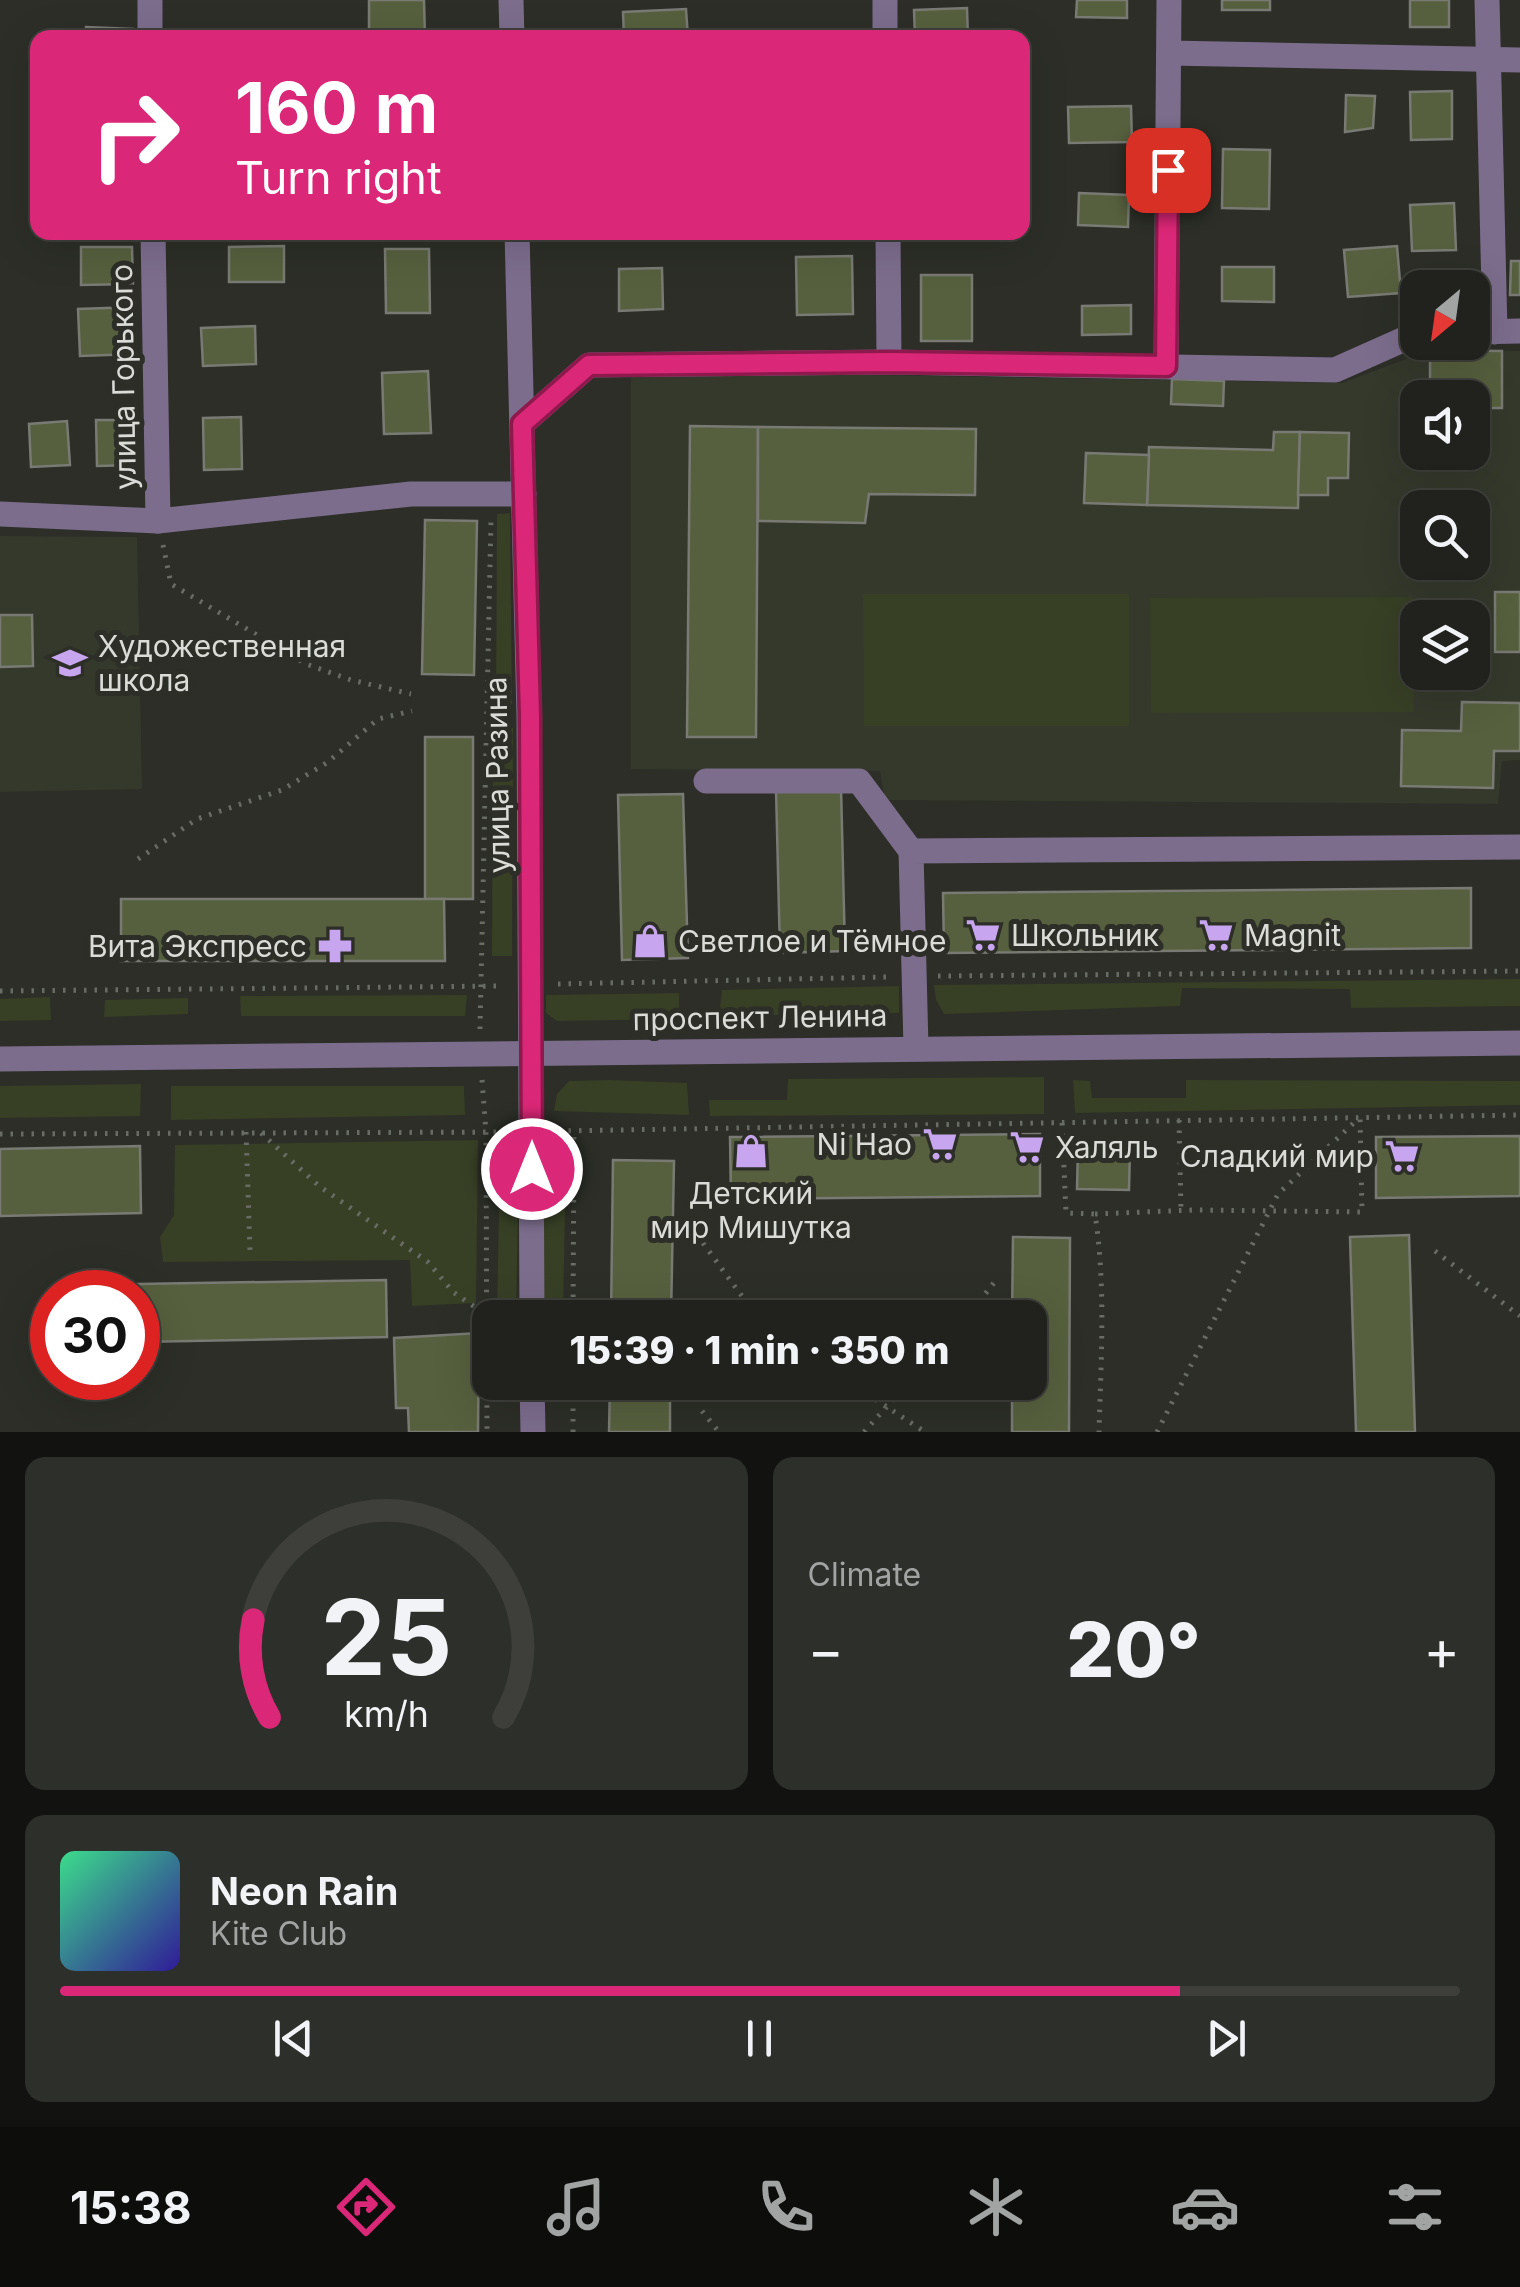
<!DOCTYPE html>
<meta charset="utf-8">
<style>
body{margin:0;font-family:Inter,sans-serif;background:#2d2f2a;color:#f1f3f6;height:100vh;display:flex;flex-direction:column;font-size:38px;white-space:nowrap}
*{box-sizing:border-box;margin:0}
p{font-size:32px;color:#a2a4a4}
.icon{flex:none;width:55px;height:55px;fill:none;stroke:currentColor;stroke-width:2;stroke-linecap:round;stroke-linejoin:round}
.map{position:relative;height:1432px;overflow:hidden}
.panel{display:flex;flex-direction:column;gap:25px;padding:25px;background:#121310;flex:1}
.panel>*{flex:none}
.hud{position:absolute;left:30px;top:30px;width:1000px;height:210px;border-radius:20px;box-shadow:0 10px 40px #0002,0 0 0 2px #3e3f3b;background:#db2777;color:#fff;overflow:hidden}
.needle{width:65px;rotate:209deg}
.controls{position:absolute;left:1400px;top:270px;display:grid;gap:20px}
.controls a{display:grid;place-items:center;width:90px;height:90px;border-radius:20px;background:#21221d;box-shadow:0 10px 40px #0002,0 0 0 2px #3e3f3b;font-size:50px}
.speed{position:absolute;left:30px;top:1270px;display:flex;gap:20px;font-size:50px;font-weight:700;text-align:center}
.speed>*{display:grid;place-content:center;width:130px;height:130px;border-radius:50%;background:#21221d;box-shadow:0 10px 40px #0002,0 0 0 2px #3e3f3b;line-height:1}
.speed .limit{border:15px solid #d22;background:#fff;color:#111}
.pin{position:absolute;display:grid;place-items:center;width:85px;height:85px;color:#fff;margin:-42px;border-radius:20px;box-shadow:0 5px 15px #0006}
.me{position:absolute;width:110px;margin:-55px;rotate:0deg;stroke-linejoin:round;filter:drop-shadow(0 0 8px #0008)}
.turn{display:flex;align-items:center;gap:35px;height:210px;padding:0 40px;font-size:45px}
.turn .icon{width:130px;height:130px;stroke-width:2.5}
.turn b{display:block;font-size:70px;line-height:85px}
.big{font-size:75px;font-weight:800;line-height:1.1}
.panel .card{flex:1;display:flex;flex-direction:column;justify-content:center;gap:15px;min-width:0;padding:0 35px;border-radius:20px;background:#2d2f2a}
.panel .dial{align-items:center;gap:0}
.dial svg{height:260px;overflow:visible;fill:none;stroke:#3e3f3b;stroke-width:7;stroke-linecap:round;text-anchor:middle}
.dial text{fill:#f1f3f6;stroke:none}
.song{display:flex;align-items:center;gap:30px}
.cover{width:120px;height:120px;border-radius:15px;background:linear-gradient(135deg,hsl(150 70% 55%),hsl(250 70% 35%))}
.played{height:10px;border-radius:5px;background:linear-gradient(90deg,#db2777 80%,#3e3f3b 80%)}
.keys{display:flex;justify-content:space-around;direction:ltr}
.heat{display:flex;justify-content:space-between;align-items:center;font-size:55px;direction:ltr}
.panel .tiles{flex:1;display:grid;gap:25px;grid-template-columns:1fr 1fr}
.card:last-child{grid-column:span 2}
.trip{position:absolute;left:472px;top:1300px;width:575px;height:100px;border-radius:20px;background:#21221d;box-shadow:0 10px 40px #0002,0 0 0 2px #3e3f3b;font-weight:800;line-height:100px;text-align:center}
.tab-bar{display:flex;height:160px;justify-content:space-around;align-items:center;background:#0d0e0c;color:#a2a4a4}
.tab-bar .icon{width:70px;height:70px}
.tab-bar .active{color:#db2777}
.tab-bar b{font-size:45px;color:#f1f3f6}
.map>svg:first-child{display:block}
.built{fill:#35392c;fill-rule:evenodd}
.green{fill:#373f25}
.building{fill:#56603e;stroke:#787a73;stroke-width:2.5}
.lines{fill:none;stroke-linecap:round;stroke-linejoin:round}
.path{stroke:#696b65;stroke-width:5;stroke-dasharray:2.5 8;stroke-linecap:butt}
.minor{stroke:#7c6d8d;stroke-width:25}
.route-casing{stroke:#8e194d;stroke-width:25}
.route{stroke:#db2777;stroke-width:18}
.labels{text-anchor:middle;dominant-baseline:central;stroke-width:10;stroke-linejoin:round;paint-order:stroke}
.street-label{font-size:30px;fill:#dbdcd8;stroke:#2c2e27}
.poi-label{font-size:30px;fill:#dbdcd8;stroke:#2c2e27;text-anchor:start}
</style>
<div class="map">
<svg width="1520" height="1432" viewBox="0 0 1520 1432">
<rect width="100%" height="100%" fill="#2c2e27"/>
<g class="built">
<path d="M1430 350 1520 351V760L1502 761 1498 804 885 800 880 771 631 769V371L1342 383ZM1418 398H1472V452H1418ZM1418 508H1472V562H1418ZM1418 618H1472V672H1418Z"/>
<path d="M0 536 137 537 142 789 0 792Z"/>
</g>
<g class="green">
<path d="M510 513 512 704H496L497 514Z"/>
<path d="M863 594H1129V726H864Z"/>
<path d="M1413 597 1414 712 1151 713 1150 598Z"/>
<path d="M493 725 513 728 512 956H492Z"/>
<path d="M1520 979V1006L1351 1008 1350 989 1182 988 1180 1006 944 1014 936 1000 934 985Z"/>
<path d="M899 986V1013L719 1016 722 990Z"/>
<path d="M679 993V1019L557 1021 546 1013V995Z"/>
<path d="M467 995 465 1016H241L240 996Z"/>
<path d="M50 997 51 1020 0 1021V999Z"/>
<path d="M188 998V1014L104 1017 105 1000Z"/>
<path d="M1044 1077V1114L710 1116 709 1100H787L788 1079Z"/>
<path d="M609 1080 687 1083 689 1115 554 1111 557 1094 569 1081Z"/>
<path d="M1073 1080 1090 1081 1092 1098H1186V1080L1520 1081V1105L1075 1113Z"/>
<path d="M141 1084 140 1116 0 1118V1086Z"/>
<path d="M171 1086H464L465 1115 171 1120Z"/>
<path d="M478 1140 476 1303 412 1306 410 1260 163 1262 160 1237 174 1215 175 1145Z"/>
<path d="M500 1148H519L516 1317H497Z"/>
<path d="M566 1151 563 1317H544L543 1152Z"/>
</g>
<g class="building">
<path d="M369 0H424L425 38H369Z"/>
<path d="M1077 0H1127V18L1076 17Z"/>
<rect x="1222" y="0" width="48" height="10"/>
<rect x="1410" y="0" width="39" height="27"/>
<path d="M967 8 968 38H915L914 10Z"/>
<path d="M686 9 688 38H624L623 12Z"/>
<path d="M86 27 133 29V38H86Z"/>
<path d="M1452 91V139L1411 140 1410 92Z"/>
<path d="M1346 95 1375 96 1373 128 1345 132Z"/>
<path d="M1131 106 1132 142 1069 143 1068 107Z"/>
<path d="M1223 149 1270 150 1269 209 1222 208Z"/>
<path d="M1079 193 1129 195 1128 227 1078 225Z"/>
<path d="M1454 203 1456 250 1412 251 1410 205Z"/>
<path d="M284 246V282H229V247Z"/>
<path d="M1397 246 1401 293 1348 297 1344 250Z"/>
<path d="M81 247H132L133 284 81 285Z"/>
<path d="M385 249H429L430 313H386Z"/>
<path d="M852 256 853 314 797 315 796 257Z"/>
<path d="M1511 261H1520V295H1510Z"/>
<path d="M1222 267H1274V302L1222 301Z"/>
<path d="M662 268 663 309 619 311V269Z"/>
<rect x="921" y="275" width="51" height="66"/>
<path d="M1131 305V334L1082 335V306Z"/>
<path d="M134 307 136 354 80 356 78 309Z"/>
<path d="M255 326 256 364 203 366 201 328Z"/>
<path d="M1430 350 1502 351V408H1472V398H1430Z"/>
<path d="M428 371 431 433 384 434 382 373Z"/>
<path d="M1172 379 1224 381 1223 406 1171 404Z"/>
<path d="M241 417 242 469 204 470 203 418Z"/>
<path d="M96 420H134V465L97 466Z"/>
<path d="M67 421 70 465 31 467 29 424Z"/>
<path d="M690 426 758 427 756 737H687Z"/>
<path d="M758 427 976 429 975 495 869 494 865 523 758 521Z"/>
<path d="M1274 432H1300L1298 508 1147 505 1149 447 1273 450Z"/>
<path d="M1300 432 1349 433 1348 478H1328V495H1298Z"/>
<path d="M1086 453 1149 455 1147 505 1084 503Z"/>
<path d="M425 520 477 521 474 675 422 674Z"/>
<rect x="1495" y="592" width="25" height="60"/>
<path d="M0 615H32L33 666 0 667Z"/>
<path d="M1462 702 1520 703V751H1494L1493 788 1401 786 1402 730 1461 731Z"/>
<rect x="425" y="737" width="48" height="162"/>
<path d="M841 787 845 951 780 953 776 789Z"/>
<path d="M683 794 688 958 622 960 618 795Z"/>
<path d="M1471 888V948L944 953 943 893Z"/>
<path d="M121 899H444L445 961H121Z"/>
<path d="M1040 1134V1196L731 1199 730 1137Z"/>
<path d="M1520 1136V1196L1376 1198V1137Z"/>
<path d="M140 1146 141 1213 0 1216V1149Z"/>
<path d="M1078 1146 1130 1147 1129 1190 1077 1189Z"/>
<path d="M613 1160 674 1161 671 1318H611Z"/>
<path d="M1409 1235 1415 1432H1356L1350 1237Z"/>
<path d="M1013 1237 1070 1238 1069 1432H1012V1382H1030V1318H1012Z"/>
<path d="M386 1280 387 1337 139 1342 138 1284Z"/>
<path d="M479 1333 478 1432H409L408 1408H396L394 1338Z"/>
<path d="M610 1382H670V1432H609Z"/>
</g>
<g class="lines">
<g class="path">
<path d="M163 545 171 584 306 664 351 680 411 694"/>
<path d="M138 859 197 819 282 790 328 762 378 719 412 711"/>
<path d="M938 976 1520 971"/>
<path d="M558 984 887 977"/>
<path d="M0 991 502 986"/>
<path d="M480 1029 491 520"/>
<path d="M482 1080 486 1132 487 1432"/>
<path d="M1179 1120 1181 1210"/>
<path d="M1062 1123 1066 1213 1095 1214C1106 1286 1101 1360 1099 1432"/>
<path d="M558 1131 1520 1115"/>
<path d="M246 1132 250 1250"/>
<path d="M261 1133 319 1186 428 1262 453 1292 488 1316"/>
<path d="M0 1134 507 1132"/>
<path d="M1095 1214 1193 1210 1362 1212 1360 1117"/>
<path d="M703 1243 744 1299 767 1318"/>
<path d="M1435 1251 1520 1316"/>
<path d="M573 1318 574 1131"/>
<path d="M966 1318 997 1279"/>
<path d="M849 1382 925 1432"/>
<path d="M702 1411 719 1432"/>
<path d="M573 1432V1382"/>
<path d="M864 1432 909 1382"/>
<path d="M1157 1432 1278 1194 1358 1119"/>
</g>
<g class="minor">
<path d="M150 0V38"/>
<path d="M511 0 512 38"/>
<path d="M885 0V38"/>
<path d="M1487 0 1495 332"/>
<path d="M1169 53 1520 60"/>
<path d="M153 232 158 521"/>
<path d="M517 232 529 715 532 1318"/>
<path d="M888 232 889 362"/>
<path d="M1472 332 1520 331"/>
<path d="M1166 366 1169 0"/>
<path d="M522 424 589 365 889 362 1335 370 1418 333"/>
<path d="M0 514 158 521 411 494H524"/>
<path d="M706 781H859L911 851"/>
<path d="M916 1048 911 851 1520 847"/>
<path d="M0 1059 1520 1043"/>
<path d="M532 1382 533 1432"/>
</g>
</g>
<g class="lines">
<g class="route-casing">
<path id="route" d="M532 1169 530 715 522 424 589 365 889 362 1166 366 1168 170"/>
</g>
<use href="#route" class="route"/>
</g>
<defs>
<g id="school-bare" transform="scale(2.7)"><path d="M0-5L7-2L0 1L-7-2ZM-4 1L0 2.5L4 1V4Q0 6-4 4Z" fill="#c8a6ef" stroke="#2c2e27" stroke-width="2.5" paint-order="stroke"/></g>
<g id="supermarket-bare" transform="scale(2.7)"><path d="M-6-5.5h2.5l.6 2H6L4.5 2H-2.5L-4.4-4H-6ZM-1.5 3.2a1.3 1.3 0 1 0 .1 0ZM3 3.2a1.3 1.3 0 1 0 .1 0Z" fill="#c8a6ef" stroke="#2c2e27" stroke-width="2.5" paint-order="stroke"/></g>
<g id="shop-bare" transform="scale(2.7)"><path d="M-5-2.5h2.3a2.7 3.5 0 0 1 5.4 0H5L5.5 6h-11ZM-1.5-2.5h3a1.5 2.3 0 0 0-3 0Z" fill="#c8a6ef" stroke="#2c2e27" stroke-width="2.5" paint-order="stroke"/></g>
<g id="pharmacy-bare" transform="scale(2.7)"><path d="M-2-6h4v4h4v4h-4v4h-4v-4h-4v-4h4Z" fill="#c8a6ef" stroke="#2c2e27" stroke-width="2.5" paint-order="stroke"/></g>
</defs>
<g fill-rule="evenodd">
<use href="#school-bare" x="70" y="663"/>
<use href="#supermarket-bare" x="983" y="935"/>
<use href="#supermarket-bare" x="1216" y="935"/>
<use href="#shop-bare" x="650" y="941"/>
<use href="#pharmacy-bare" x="335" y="946"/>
<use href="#supermarket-bare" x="940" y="1144"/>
<use href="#supermarket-bare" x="1027" y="1147"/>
<use href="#shop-bare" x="751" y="1151"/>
<use href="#supermarket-bare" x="1402" y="1156"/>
</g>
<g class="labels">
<g class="street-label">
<text transform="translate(123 377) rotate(-91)">улица Горького</text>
<text transform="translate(497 775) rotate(-91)">улица Разина</text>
<text transform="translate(760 1017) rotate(-1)">проспект Ленина</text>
</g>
<g class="poi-label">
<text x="98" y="646">Художественная<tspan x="98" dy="34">школа</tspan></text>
<text x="1011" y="935">Школьник</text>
<text x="1244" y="935">Magnit</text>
<text x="678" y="941">Светлое и Тёмное</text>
<text x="307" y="946" text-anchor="end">Вита Экспресс</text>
<text x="912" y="1144" text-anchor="end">Ni Hao</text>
<text x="1055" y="1147">Халяль</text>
<text x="1374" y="1156" text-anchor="end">Сладкий мир</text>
<text x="751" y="1193" text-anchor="middle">Детский<tspan x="751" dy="34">мир Мишутка</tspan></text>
</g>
</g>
</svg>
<div class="controls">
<a><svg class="needle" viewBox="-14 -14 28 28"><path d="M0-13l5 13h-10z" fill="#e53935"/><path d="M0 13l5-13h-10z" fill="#a2a4a4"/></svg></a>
<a><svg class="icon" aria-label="sound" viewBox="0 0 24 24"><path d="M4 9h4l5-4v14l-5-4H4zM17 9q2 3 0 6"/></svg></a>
<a><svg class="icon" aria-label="search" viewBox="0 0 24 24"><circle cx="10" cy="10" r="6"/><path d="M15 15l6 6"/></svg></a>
<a><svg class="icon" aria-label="layers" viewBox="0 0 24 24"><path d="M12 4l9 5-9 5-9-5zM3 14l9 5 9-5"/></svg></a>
</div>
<div class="speed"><div class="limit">30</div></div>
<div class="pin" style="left:1168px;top:170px;background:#d93025"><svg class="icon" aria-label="arrive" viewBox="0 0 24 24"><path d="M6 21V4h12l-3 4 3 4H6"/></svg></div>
<svg class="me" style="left:532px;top:1169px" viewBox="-20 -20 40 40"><circle r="17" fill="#db2777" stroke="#fff" stroke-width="3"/><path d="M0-11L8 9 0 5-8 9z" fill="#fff"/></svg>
<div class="trip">15:39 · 1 min · 350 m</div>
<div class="hud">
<div class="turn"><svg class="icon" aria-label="right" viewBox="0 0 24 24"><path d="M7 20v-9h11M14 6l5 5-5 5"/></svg><div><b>160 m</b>Turn right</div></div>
</div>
</div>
<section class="panel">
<div class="tiles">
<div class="card dial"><svg viewBox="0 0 100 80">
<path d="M14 69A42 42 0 1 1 86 69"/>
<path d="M14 69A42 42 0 0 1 9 39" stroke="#db2777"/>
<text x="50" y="56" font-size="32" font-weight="700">25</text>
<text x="50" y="72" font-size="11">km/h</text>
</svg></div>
<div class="card"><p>Climate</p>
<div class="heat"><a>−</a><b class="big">20°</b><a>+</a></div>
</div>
<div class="card">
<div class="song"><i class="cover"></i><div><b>Neon Rain</b><p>Kite Club</p></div></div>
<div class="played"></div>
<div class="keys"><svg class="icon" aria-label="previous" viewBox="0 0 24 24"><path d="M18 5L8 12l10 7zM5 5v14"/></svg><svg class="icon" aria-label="pause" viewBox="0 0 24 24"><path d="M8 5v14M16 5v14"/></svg><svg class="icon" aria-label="next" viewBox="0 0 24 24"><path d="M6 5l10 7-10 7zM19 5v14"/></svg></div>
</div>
</div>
</section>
<nav class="tab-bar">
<b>15:38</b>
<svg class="icon active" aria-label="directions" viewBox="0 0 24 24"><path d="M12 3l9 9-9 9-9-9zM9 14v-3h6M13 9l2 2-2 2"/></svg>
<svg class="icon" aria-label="music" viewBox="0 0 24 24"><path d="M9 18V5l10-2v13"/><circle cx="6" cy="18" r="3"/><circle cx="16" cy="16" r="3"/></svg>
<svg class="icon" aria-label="phone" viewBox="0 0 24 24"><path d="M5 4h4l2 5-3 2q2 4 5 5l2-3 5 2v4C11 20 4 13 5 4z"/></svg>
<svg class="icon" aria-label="climate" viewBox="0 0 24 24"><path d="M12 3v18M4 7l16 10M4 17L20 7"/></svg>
<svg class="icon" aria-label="car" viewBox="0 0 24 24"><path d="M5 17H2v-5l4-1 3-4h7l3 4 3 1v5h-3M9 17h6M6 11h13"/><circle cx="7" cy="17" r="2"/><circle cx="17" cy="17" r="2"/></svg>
<svg class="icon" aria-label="filters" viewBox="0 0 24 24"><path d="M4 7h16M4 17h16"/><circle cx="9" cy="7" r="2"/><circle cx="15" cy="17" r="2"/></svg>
</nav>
